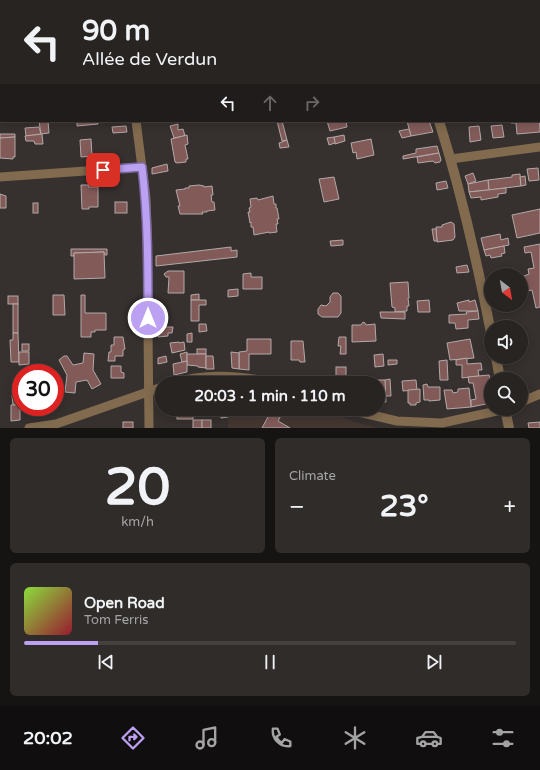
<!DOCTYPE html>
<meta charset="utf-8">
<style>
body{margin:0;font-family:"Varela Round",sans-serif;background:#302c2a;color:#f1f3f6;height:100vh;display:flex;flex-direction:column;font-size:15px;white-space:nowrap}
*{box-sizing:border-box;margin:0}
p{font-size:13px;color:#a5a4a5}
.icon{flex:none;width:22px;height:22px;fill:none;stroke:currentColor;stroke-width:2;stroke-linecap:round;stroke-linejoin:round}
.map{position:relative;height:428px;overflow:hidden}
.details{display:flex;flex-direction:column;gap:10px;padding:10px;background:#161413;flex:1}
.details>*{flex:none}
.banner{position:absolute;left:0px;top:0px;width:540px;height:122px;box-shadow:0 2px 10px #0003,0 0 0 1px #444140;background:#282422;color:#f1f3f6;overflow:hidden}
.needle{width:26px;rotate:149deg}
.buttons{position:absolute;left:484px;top:268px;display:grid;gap:8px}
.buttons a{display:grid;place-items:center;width:44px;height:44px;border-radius:50%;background:#282422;box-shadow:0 2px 10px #0003,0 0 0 1px #444140;font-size:20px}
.speed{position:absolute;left:12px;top:364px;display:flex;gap:8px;font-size:20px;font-weight:700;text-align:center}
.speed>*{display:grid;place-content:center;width:52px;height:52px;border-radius:50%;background:#282422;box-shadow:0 2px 10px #0003,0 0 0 1px #444140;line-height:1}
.speed .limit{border:6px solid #d22;background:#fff;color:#111}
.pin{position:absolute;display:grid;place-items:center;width:34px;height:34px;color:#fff;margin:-17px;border-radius:8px;box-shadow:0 2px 6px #0006}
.me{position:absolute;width:44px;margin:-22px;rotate:0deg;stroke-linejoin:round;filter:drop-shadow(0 0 3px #0008)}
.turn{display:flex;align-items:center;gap:14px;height:84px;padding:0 16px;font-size:18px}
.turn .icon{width:52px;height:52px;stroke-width:2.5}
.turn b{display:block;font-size:28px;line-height:34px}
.lanes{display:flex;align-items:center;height:38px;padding:0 16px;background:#0003;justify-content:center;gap:20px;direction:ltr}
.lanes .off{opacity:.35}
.big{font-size:30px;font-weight:700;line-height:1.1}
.details .tile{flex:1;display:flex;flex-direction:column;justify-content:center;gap:6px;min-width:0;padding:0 14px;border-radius:6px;background:#302c2a}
.details .dial{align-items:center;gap:0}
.dial b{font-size:52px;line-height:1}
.song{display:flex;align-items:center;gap:12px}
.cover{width:48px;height:48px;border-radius:6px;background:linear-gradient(135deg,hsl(90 70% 55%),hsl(350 70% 35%))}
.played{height:4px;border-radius:2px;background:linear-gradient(90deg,#bca0f2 15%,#444140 15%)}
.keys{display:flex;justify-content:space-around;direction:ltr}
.heat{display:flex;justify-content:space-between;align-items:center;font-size:22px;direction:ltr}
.details .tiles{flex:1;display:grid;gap:10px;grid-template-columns:1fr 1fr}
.tile:last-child{grid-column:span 2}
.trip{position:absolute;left:155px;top:376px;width:230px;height:40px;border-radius:20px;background:#282422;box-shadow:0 2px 10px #0003,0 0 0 1px #444140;font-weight:700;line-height:40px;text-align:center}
.tabs{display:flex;height:64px;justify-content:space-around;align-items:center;background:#100e0e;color:#a5a4a5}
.tabs .icon{width:28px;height:28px}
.tabs .on{color:#bca0f2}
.tabs b{font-size:18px;color:#f1f3f6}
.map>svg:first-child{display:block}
.built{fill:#443732}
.building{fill:#825b59;stroke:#b2a9a8}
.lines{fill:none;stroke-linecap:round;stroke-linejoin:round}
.service{stroke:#816a4e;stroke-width:4.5}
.minor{stroke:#816a4e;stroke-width:9}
.tertiary{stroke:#816a4e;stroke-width:10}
.route-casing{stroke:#7a689d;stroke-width:10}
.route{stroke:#bca0f2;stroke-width:7}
</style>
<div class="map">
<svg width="540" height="428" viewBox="0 0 540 428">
<rect width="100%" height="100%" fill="#36302e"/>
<path class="built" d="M228 409H322L358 423 380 428H228Z"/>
<g class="building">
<path d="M539 109 540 132 517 134 516 123H511L510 121H539Z"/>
<path d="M39 121H48L49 133 41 134Z"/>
<path d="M77 121H98V124L77 126Z"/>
<path d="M277 121H282L287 140 282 141Z"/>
<path d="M327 121H346L347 127 330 131Z"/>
<path d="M407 121H429L433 132 411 136Z"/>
<path d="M178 124V130L183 129 185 136 174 138 170 126Z"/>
<path d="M502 125 504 137 493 138 491 126Z"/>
<path d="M126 126 127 132 113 133 112 127Z"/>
<path d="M479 126 481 140 470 142 469 127Z"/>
<path d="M39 127 41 134 26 136 25 128Z"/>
<path d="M409 129 411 136 402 138 399 131Z"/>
<path d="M0 134H15V137L0 138Z"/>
<path d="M42 134 43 144H35L34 141H26L25 136Z"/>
<path d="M187 135 188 144 185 145 188 159H186V162L177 163 175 162 171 139Z"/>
<path d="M344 135 345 141 335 144 334 137Z"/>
<path d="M15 137V157H13V159L0 158V138Z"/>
<path d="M334 137 335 143 329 145 327 138Z"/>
<path d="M91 139 92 156 81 157 80 140Z"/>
<path d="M371 139 374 155 357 159 356 152 353 153 351 143Z"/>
<path d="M287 140 289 147 280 148 279 143Z"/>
<path d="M437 146 439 153 403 159V156L416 153V149Z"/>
<path d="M439 153 441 160 440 162 435 163 433 161 418 163 417 157Z"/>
<path d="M167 164 168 171 152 174V168Z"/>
<path d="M538 168 539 180 529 181 527 169Z"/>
<path d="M473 173 476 181 468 184 465 176Z"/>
<path d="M520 174 521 186 489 190 488 180 512 177V175Z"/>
<path d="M525 176 526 185 521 186 520 177Z"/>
<path d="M334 177 339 199 324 202 319 179Z"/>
<path d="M488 180 489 190 469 192 468 184Z"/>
<path d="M446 181 448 188 437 190 436 183Z"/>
<path d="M81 185H89L88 187H98V207H89V209H82Z"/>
<path d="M199 185 204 186V187L212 186 213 195H211L212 202H214L215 210 207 211V212H202L203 214H180L178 206H180L176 190 185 189V188H189V186Z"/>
<path d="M506 188V193L498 194V197L481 200V197L471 198 469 192Z"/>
<path d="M0 194 6 196V208H0Z"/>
<path d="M273 196 274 204H276V208H277L279 219H277L278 224H276L277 232 269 233V232L254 235 253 227H251V222L250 223 248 212H250L249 208 251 207 250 199 257 198 258 200Z"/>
<rect x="115" y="202" width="12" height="11"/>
<rect x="33" y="203" width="5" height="10"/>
<path d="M540 209V233L517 238 512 215Z"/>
<path d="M451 222 454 224 455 237 453 240 437 242 436 227H442V225Z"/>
<path d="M432 229H436L437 241H434Z"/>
<path d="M500 234 501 240 508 238 509 245 484 250 481 238Z"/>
<path d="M343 240V245L331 246 330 241Z"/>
<path d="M540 244V307L536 308 532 290 527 291 524 276 529 274 528 269 534 268 531 252 525 253 524 247Z"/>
<path d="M504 246 505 253 501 254 502 256 491 258 490 255 486 256 484 250Z"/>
<path d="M231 247V251L237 250V257L156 266V256Z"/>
<path d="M71 249H107V255H105L104 252 74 253V256H71Z"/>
<path d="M104 252 105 278 74 279V253Z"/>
<path d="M467 265 469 272 457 273 456 267Z"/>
<path d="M168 271H184V293H168L169 277H166L164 274Z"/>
<path d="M251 273V277H262V289H243V274Z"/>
<path d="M408 282 409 298H408L409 306H407V311L395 312V308L392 307 390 283Z"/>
<path d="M238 289V296L228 297V290Z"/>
<path d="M333 293H338L341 296V313L338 317H322L318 314V309L321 305 326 306 330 302V297Z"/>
<path d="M199 294V300H191V295Z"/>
<path d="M53 295H64L65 315H53Z"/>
<path d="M81 295H85V313H106V330H95V332H91V337H81Z"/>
<rect x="8" y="296" width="10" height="8"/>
<path d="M191 300H206V305H199V321H191Z"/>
<path d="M429 300 430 312H418L417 301Z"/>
<path d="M469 300V302L475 300 478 311H459L457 303Z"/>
<rect x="13" y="304" width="5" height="29"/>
<path d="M478 311 479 319 468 320V328L456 329 455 323H449V315L467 314 466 312Z"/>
<path d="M380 312H405V319L381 318Z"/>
<path d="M363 322 365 323 366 325 375 324 376 341 352 342V325H361Z"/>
<path d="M199 324H206L207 331 199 332Z"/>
<path d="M158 327H173L172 333H168V336L158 337Z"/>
<path d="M13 333H18L19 362H11L10 340H13Z"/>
<path d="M192 333V342H187V334Z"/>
<path d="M114 337H123L125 349 123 350V356H115V361H108L109 352H111V345H114Z"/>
<path d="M339 337H346V354H340L341 346H338Z"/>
<path d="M247 339H271V354H249V370L239 369V352L247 351Z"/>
<path d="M470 339 474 358 450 360 447 343Z"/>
<path d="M291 341H303L305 362H300L299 360H291Z"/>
<path d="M179 342V343L184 342 185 350 172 353 170 343Z"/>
<rect x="22" y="344" width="7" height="7"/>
<rect x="197" y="349" width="9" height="5"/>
<path d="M19 352H29V364L19 365Z"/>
<path d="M187 352V361L182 362 180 354Z"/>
<path d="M231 352 239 353V369L232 368Z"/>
<path d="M84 353 94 354 93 370 101 384 92 389 87 380 76 382 75 393 65 392 67 375 59 360 64 356H67L73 365 83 363Z"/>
<path d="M187 354H206V368L198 367V366L187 365Z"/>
<path d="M383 354 384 366 375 367 374 355Z"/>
<path d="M166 356 167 362 158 364V358Z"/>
<path d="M206 356H213L214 369H206Z"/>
<path d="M467 358V364L481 363 482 370H478L479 376 462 378V365H456V360Z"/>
<path d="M388 360H397V364L388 365Z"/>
<path d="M447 360 448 380H440L439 361Z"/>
<path d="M187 361V372L174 375 173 364Z"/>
<path d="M111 366H121V372L124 373V378H111Z"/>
<rect x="336" y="367" width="10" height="16"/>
<path d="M489 375 491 384V403L471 407V400L476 399 473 383H469L468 377Z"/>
<path d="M390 379 391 396H385V380Z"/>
<path d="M378 380H385L386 402H380V398H378Z"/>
<path d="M416 380 417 390 403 391 402 381Z"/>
<path d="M427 384 428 387H440V400L429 401V400H424L423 385Z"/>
<path d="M469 388 471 407 447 409 444 390H452L453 393 458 392V389Z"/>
<path d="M420 389V402L416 403V405H410V403H408V390Z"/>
<path d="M12 395H19L20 403H17V405H13Z"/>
<path d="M17 403H20V420L11 421V405H17Z"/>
<rect x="177" y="409" width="16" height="10"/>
<path d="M214 409H228V417L221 418V410Z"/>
<path d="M258 409 284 410 278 421 290 428H262L270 413Z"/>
<rect x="193" y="420" width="9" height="8"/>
<rect x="202" y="420" width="9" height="8"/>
<rect x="123" y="422" width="10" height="6"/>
<path d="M540 422V428H529L528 423Z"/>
</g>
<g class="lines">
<g class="service">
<path d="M505 0V1"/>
<path d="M485 1 486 0"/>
</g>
<g class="minor">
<path d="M106 0V1"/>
<path d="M136 121 146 198 147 230 149 428"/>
<path d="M451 159 540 147"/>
<path d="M0 177 142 167"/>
<path d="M174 383C207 372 243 376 275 383"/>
<path d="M521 402 540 394"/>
<path d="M346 409 397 421 442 423 506 409"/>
<path d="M29 428 56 424 162 387"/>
</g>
<g class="tertiary">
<path d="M400 0 401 1"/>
<path d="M439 121C461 191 477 261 491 333"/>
<path d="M496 357 500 379"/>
<path d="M505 409 509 428"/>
</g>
</g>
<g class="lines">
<g class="route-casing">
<path id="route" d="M103 170 142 167C148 217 148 268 148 318"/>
</g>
<use href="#route" class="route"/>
</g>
</svg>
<div class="buttons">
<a><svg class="needle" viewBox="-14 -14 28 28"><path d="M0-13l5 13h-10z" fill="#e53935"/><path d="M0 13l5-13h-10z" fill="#a5a4a5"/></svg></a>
<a><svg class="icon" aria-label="sound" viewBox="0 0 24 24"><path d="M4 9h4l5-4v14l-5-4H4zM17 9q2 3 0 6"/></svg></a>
<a><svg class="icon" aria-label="search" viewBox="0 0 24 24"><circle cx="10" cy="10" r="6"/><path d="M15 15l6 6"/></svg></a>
</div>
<div class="speed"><div class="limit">30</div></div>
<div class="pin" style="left:103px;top:170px;background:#d93025"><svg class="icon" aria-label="arrive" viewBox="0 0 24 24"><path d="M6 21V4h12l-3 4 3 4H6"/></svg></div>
<svg class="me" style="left:148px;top:318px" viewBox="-20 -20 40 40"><circle r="17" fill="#bca0f2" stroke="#fff" stroke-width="3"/><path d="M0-11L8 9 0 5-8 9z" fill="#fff"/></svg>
<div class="trip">20:03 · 1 min · 110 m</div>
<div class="banner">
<div class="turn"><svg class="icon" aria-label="left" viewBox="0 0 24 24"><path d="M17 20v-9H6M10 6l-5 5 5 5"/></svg><div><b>90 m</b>Allée de Verdun</div></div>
<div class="lanes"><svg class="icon" aria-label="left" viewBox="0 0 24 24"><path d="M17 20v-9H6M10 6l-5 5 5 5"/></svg><svg class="icon off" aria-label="ahead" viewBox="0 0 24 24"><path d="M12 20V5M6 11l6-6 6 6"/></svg><svg class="icon off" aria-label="right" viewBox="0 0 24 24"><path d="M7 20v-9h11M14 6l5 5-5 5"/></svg></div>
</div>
</div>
<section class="details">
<div class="tiles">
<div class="tile dial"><b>20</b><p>km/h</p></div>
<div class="tile"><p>Climate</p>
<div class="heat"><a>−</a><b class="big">23°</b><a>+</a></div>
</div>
<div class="tile">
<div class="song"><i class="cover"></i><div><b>Open Road</b><p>Tom Ferris</p></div></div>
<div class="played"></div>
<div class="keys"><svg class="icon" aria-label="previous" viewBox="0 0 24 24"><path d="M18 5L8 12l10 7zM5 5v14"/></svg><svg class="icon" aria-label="pause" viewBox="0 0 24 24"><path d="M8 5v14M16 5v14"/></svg><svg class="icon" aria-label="next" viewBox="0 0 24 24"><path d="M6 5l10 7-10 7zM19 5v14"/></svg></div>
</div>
</div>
</section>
<nav class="tabs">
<b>20:02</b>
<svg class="icon on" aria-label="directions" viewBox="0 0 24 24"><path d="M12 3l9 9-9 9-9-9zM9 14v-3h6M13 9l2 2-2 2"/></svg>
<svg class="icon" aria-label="music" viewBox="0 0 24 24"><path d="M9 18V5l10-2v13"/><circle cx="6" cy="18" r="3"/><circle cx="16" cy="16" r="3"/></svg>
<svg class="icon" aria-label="phone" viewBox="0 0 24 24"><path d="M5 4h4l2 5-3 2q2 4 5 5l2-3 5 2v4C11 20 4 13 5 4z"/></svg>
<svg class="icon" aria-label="climate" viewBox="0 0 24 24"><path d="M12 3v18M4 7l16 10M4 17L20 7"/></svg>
<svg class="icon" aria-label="car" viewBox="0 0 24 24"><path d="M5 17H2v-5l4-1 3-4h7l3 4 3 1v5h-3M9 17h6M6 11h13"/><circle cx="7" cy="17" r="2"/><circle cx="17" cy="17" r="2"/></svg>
<svg class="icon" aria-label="filters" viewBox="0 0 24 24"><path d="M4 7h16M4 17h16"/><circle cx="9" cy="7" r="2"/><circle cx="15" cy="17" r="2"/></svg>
</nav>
